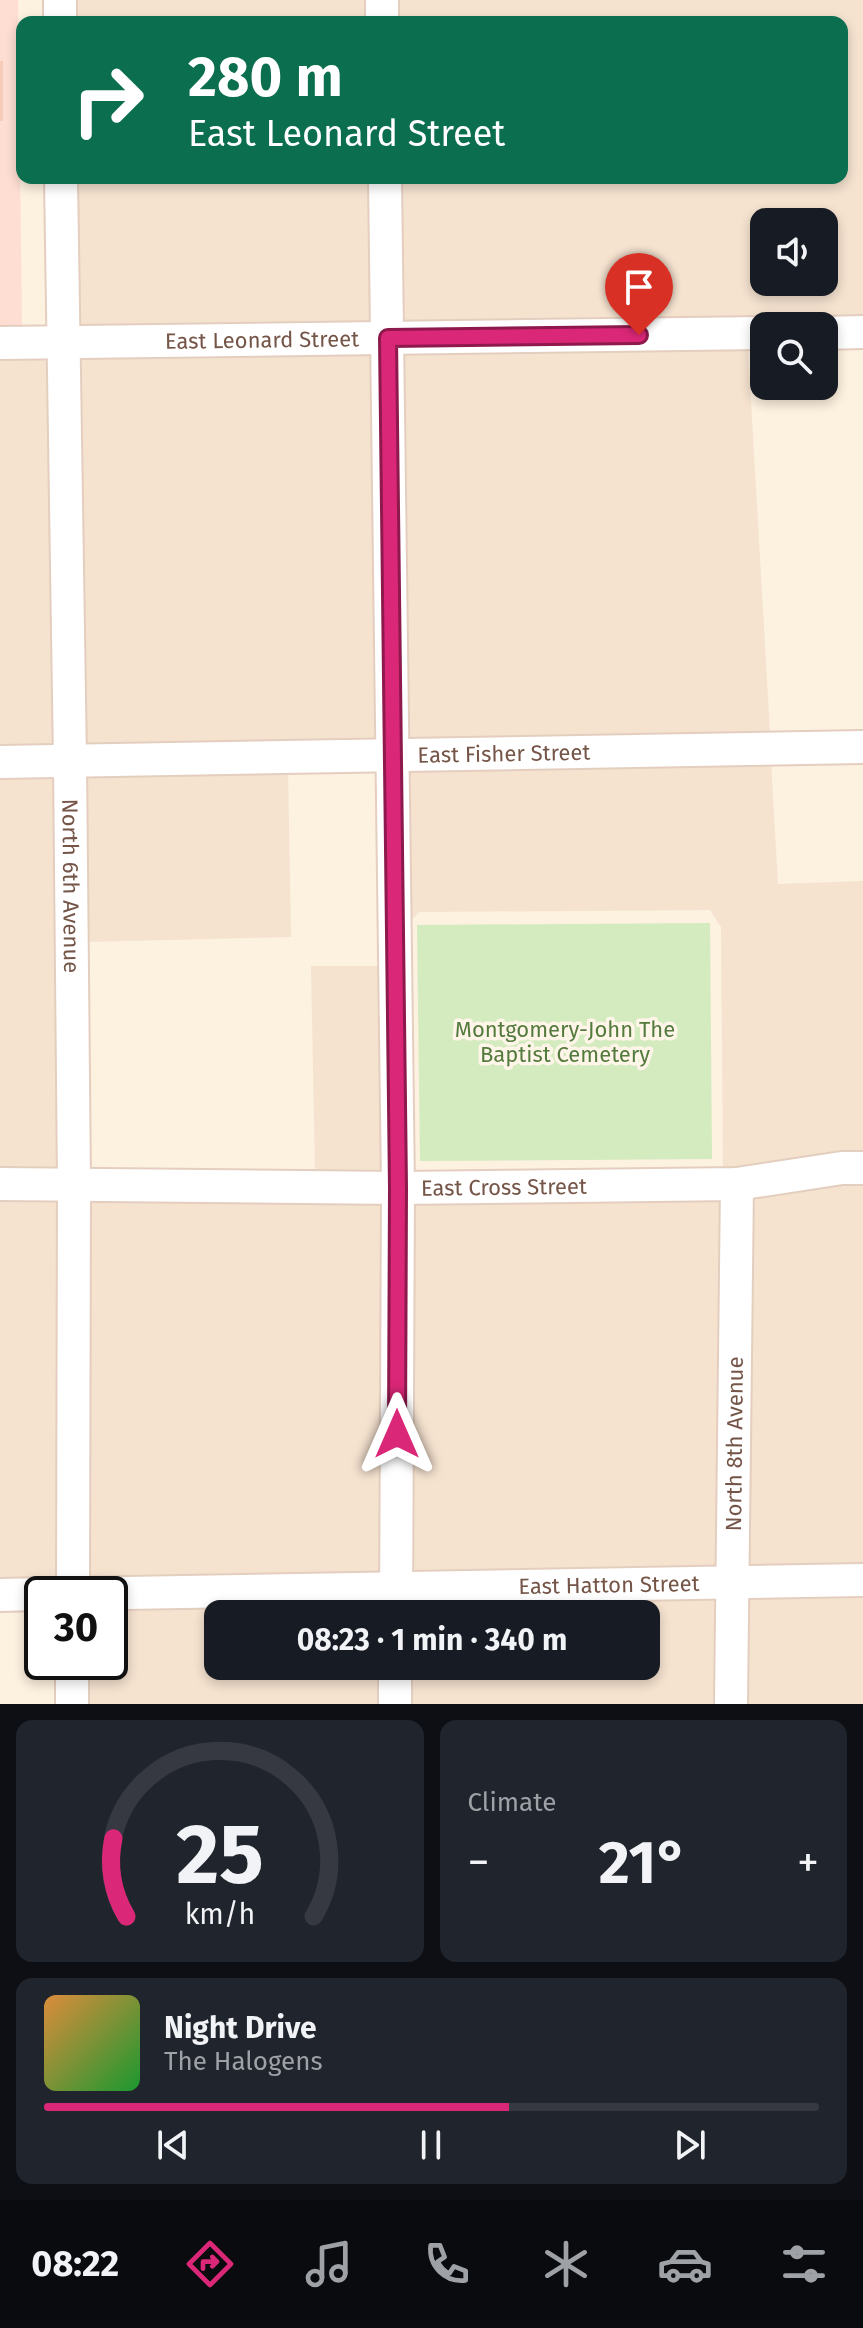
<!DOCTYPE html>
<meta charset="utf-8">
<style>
body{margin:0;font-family:"Fira Sans",sans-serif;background:#20242c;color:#f1f3f6;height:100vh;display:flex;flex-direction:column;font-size:30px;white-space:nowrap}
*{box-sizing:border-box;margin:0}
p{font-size:26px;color:#9ea1a6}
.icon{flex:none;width:44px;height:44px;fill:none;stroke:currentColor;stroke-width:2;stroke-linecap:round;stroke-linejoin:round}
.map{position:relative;height:1704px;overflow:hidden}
.details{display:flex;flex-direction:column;gap:16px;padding:16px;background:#0d0f14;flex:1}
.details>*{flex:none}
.banner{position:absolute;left:16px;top:16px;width:832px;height:168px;border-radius:16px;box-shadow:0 4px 12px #0003;background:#0b6e4f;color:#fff;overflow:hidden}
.buttons{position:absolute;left:750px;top:208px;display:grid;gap:16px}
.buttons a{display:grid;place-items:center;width:88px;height:88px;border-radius:16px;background:#171b24;box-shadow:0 4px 12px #0003;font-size:40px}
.speed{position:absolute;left:24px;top:1576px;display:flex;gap:16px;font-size:40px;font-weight:700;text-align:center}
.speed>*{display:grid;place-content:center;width:104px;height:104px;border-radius:50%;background:#171b24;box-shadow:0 4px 12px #0003;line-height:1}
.speed .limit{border:4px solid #111;border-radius:12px;background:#fff;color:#111}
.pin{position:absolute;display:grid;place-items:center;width:68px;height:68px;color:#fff;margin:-82px -34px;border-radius:50% 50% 50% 0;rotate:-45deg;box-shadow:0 0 8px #0007}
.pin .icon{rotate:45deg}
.me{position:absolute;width:88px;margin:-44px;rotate:0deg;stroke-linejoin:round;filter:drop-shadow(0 0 6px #0008)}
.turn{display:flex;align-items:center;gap:28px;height:168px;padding:0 40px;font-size:36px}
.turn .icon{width:104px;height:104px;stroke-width:2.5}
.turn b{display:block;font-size:56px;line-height:68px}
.big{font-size:60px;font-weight:700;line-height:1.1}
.details .card{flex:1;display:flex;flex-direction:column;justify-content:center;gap:12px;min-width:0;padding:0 28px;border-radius:16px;background:#20242c}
.details .dial{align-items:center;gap:0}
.dial svg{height:208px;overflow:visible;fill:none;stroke:#363941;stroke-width:7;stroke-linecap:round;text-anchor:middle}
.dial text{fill:#f1f3f6;stroke:none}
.song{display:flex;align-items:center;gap:24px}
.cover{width:96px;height:96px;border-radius:12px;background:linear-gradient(135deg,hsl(30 70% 55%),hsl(130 70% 35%))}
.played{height:8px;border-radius:4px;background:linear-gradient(90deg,#db2777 60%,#363941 60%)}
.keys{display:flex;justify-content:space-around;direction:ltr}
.heat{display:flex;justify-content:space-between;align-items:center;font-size:44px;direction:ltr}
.details .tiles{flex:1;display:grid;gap:16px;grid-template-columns:1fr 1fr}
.card:last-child{grid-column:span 2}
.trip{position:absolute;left:204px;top:1600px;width:456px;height:80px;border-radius:16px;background:#171b24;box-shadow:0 4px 12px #0003;font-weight:700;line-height:80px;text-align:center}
.tab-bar{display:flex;height:128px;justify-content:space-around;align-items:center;background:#090b0e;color:#9ea1a6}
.tab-bar .icon{width:56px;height:56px}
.tab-bar .current{color:#db2777}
.tab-bar b{font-size:36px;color:#f1f3f6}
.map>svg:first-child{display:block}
.residential{fill:#f5e2cf;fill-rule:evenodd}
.commercial{fill:#feded3}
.green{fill:#d3ebbf}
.building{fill:#f4ccb7}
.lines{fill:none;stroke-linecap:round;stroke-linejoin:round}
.minor-casing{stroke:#e4cebf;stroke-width:36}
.minor{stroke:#fff;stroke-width:32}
.route-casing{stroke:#8e194d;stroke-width:20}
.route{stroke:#db2777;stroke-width:14}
.labels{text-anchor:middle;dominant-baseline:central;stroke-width:7;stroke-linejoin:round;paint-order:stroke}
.street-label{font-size:22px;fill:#755547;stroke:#fff5e8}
.park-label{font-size:22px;fill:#547b3e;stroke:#fff5e8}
</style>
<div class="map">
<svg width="863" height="1704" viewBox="0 0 863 1704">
<rect width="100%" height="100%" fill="#fdf1e0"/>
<g class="residential">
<rect x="73" y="0" width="296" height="22"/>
<path d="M395 0H863V317L401 323 398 178H842V22H395ZM764 222H824V282H764Z"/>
<path d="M74 178H372L375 323 75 327Z"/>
<path d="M748 349 770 733 407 740 402 353Z"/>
<path d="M375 353 380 740 83 745 76 357Z"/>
<path d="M49 357 57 746 0 747V358Z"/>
<path d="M771 763 778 884 863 881V1153L723 1168 721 927 710 910 419 912 409 923 407 770Z"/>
<path d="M288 772 291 937 85 942 84 775Z"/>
<path d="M57 776 60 1169H0V777Z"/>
<path d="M311 966H383L385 1173 315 1172Z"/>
<path d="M842 1183H863V1564L745 1566 749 1197Z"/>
<path d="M0 1199H60V1579L0 1580Z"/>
<path d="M723 1199 719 1567 409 1573 411 1203Z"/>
<path d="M130 1200 385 1203 383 1573 86 1579 87 1201Z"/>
<path d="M863 1595V1704H744L745 1597Z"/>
<path d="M719 1597 718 1704H408L409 1666H646V1614H409V1603Z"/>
<path d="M383 1603V1614H218V1666H382V1704H85V1662H110V1608Z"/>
</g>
<path class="commercial" d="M0 0H18L22 328H0Z"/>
<path class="green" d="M710 923 712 1159 420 1161 417 925Z"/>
<rect class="building" x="0" y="61" width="3" height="60"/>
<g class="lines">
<g class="minor-casing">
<g id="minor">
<path d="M60 0V22"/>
<path d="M382 0V22"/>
<path id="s1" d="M61 178 70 761 74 1184 73 1594"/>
<path d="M385 178 398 1188 396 1614"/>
<path d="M824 333 863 332"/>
<path id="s2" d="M0 343 764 333"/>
<path id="s3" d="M0 762 863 747"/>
<path id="s4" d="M0 1184 398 1188 737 1184 842 1168H863"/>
<path id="s5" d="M67 1594 863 1580"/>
<path d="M0 1595 42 1594"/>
<path d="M72 1704V1662"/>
<path d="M395 1704V1666"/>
<path id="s6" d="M731 1704 737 1184"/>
</g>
</g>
<use href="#minor" class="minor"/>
</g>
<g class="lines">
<g class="route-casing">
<path id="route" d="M397 1434 398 1188 388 338 639 335"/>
</g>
<use href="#route" class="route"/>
</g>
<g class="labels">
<g class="street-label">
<text stroke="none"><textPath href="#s2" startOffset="262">East Leonard Street</textPath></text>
<text stroke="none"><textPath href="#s3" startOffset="504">East Fisher Street</textPath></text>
<text stroke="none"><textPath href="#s1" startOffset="708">North 6th Avenue</textPath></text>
<text stroke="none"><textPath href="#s4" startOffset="504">East Cross Street</textPath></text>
<text stroke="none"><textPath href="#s6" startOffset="260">North 8th Avenue</textPath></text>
<text stroke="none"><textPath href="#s5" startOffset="542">East Hatton Street</textPath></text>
</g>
<g class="park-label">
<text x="565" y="1029">Montgomery-John The<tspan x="565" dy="25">Baptist Cemetery</tspan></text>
</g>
</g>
</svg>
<div class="buttons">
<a><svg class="icon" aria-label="sound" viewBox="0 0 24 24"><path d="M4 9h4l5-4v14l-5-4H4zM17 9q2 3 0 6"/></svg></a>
<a><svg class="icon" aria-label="search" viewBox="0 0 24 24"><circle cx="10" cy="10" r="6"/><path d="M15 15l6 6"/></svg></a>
</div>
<div class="speed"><div class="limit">30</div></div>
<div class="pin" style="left:639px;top:335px;background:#d93025"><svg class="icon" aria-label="arrive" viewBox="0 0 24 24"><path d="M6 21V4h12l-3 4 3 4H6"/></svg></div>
<svg class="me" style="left:397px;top:1434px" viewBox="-20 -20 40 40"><path d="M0-17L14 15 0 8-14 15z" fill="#db2777" stroke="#fff" stroke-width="4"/></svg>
<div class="trip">08:23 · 1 min · 340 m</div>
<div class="banner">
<div class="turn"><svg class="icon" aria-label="right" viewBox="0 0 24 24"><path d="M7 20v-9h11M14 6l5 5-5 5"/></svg><div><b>280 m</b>East Leonard Street</div></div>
</div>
</div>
<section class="details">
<div class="tiles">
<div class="card dial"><svg viewBox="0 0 100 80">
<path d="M14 69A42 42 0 1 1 86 69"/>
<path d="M14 69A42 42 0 0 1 9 39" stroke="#db2777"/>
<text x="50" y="56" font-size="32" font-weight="700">25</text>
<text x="50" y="72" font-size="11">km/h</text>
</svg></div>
<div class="card"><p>Climate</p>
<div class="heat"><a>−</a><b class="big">21°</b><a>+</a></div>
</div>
<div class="card">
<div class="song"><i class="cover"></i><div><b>Night Drive</b><p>The Halogens</p></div></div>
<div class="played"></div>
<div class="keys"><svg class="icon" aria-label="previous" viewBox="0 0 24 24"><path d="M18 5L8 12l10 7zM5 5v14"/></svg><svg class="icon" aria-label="pause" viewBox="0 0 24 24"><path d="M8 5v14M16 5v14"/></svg><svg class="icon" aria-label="next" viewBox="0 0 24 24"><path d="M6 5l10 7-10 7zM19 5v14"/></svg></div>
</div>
</div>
</section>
<nav class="tab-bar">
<b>08:22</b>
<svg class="icon current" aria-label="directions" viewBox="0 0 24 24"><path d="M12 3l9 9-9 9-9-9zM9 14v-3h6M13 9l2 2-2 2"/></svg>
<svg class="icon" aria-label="music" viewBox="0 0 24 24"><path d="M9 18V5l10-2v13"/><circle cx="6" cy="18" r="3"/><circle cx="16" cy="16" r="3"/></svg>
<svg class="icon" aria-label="phone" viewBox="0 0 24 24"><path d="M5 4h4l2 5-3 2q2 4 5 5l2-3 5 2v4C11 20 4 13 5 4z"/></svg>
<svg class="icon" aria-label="climate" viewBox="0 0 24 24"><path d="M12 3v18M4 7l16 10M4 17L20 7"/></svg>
<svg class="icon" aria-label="car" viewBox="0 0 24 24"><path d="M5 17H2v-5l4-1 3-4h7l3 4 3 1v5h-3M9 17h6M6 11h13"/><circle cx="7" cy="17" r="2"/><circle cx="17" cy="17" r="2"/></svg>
<svg class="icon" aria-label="filters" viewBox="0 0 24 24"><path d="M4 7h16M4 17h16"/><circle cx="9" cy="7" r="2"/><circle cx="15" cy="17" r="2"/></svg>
</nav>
